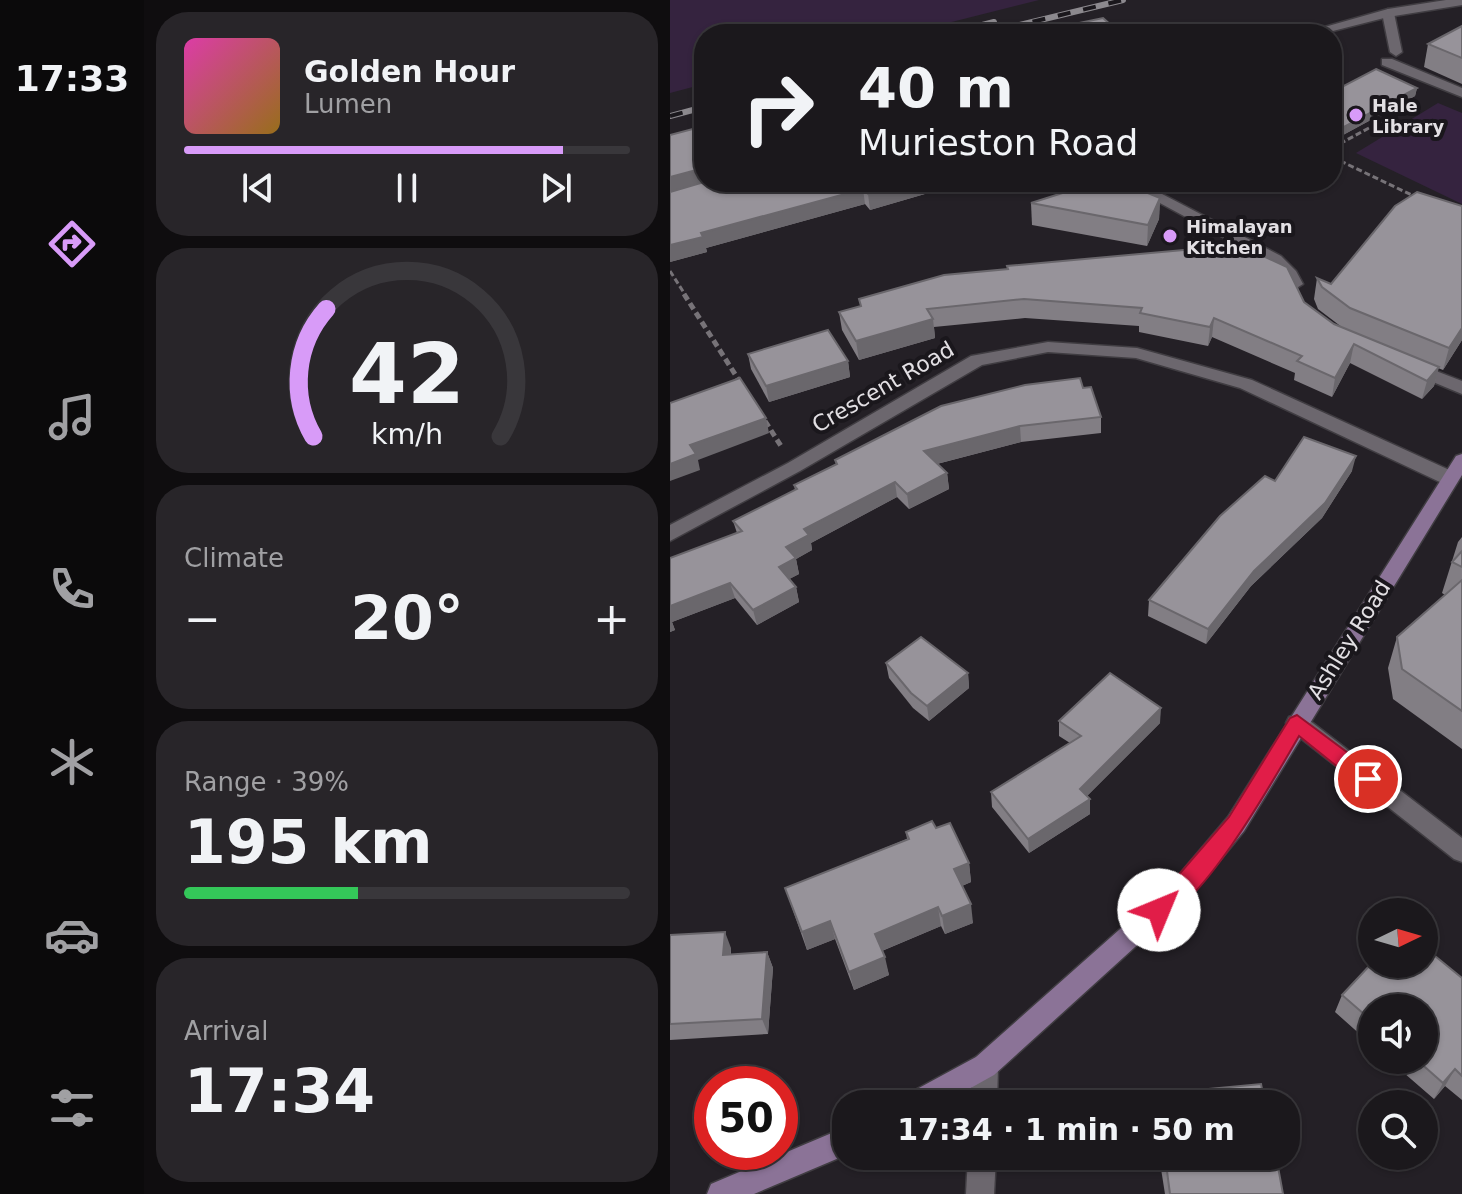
<!DOCTYPE html>
<meta charset="utf-8">
<style>
body{margin:0;font-family:"DejaVu Sans",sans-serif;background:#282529;color:#f1f3f6;height:100vh;display:flex;flex-direction:column;font-size:30px;white-space:nowrap}
*{box-sizing:border-box;margin:0}
p{font-size:26px;color:#a0a0a3}
.icon{flex:none;width:44px;height:44px;fill:none;stroke:currentColor;stroke-width:2;stroke-linecap:round;stroke-linejoin:round}
.map{position:relative;flex:1;overflow:hidden}
.side{display:flex;flex-direction:column;gap:12px;padding:12px;background:#0f0d0f;width:526px}
.side>*{flex:none}
.top-card{position:absolute;left:24px;top:24px;width:648px;height:168px;border-radius:32px;box-shadow:0 2px 6px #0004,0 0 0 2px #39373b;background:#1b181c;color:#f1f3f6;overflow:hidden}
.needle{width:52px;rotate:85deg}
.buttons{position:absolute;left:688px;top:898px;display:grid;gap:16px}
.buttons a{display:grid;place-items:center;width:80px;height:80px;border-radius:50%;background:#1b181c;box-shadow:0 2px 6px #0004,0 0 0 2px #39373b;font-size:40px}
.speed{position:absolute;left:24px;top:1066px;display:flex;gap:16px;font-size:40px;font-weight:700;text-align:center}
.speed>*{display:grid;place-content:center;width:104px;height:104px;border-radius:50%;background:#1b181c;box-shadow:0 2px 6px #0004,0 0 0 2px #39373b;line-height:1}
.speed .limit{border:12px solid #d22;background:#fff;color:#111}
.pin{position:absolute;display:grid;place-items:center;width:68px;height:68px;color:#fff;margin:-34px;border:4px solid #fff;border-radius:50%;box-shadow:0 2px 8px #0007}
.me{position:absolute;width:88px;margin:-44px;rotate:45deg;stroke-linejoin:round;filter:drop-shadow(0 0 6px #0008)}
.turn{display:flex;align-items:center;gap:28px;height:168px;padding:0 32px;font-size:36px}
.turn .icon{width:104px;height:104px;stroke-width:2.5}
.turn b{display:block;font-size:56px;line-height:68px}
.big{font-size:60px;font-weight:700;line-height:1.1}
.side .tile{flex:1;display:flex;flex-direction:column;justify-content:center;gap:12px;min-width:0;padding:0 28px;border-radius:32px;background:#282529}
.side .dial{align-items:center;gap:0}
.dial svg{height:208px;overflow:visible;fill:none;stroke:#39373b;stroke-width:7;stroke-linecap:round;text-anchor:middle}
.dial text{fill:#f1f3f6;stroke:none}
.song{display:flex;align-items:center;gap:24px}
.cover{width:96px;height:96px;border-radius:12px;background:linear-gradient(135deg,hsl(320 70% 55%),hsl(40 70% 35%))}
.played{height:8px;border-radius:4px;background:linear-gradient(90deg,#d89bf8 85%,#39373b 85%)}
.keys{display:flex;justify-content:space-around;direction:ltr}
.heat{display:flex;justify-content:space-between;align-items:center;font-size:44px;direction:ltr}
.charge{height:12px;border-radius:6px;background:linear-gradient(90deg,#34c759 39%,#39373b 0)}
.trip{position:absolute;left:162px;top:1090px;width:468px;height:80px;border-radius:32px;background:#1b181c;box-shadow:0 2px 6px #0004,0 0 0 2px #39373b;font-weight:700;line-height:80px;text-align:center}
main{display:flex;flex:1;min-height:0}
.tab-bar{display:flex;flex-direction:column;width:144px;justify-content:space-around;align-items:center;background:#0b0a0b;color:#a0a0a3}
.tab-bar .icon{width:56px;height:56px}
.tab-bar .current{color:#d89bf8}
.tab-bar b{font-size:36px;color:#f1f3f6}
.map>svg:first-child{display:block}
.green{fill:#35233f}
.lines{fill:none;stroke-linecap:round;stroke-linejoin:round}
.service-casing{stroke:#403d42;stroke-width:3}
.minor-casing{stroke:#403d42;stroke-width:3}
.secondary-casing{stroke:#403d42;stroke-width:3}
.path-far1{stroke:#777378;stroke-width:3;stroke-dasharray:6 3;stroke-linecap:butt}
.path{stroke:#777378;stroke-width:5;stroke-dasharray:7 4;stroke-linecap:butt}
.service{fill:#6c676e;fill-rule:evenodd}
.minor{fill:#6c676e;fill-rule:evenodd}
.secondary{fill:#8b7397;fill-rule:evenodd}
.rail-casing{stroke:#8c898e;stroke-width:6}
.rail{stroke:#1a171c;stroke-width:4;stroke-dasharray:13;stroke-linecap:butt}
.wall{fill:#827e84}
.shaded-wall{fill:#6a676c}
.building{fill:#97939a;stroke:#6a676c;stroke-width:2}
.route{fill:#e11d48;stroke:#92132f;stroke-width:2}
.poi-dot{fill:#d89bf8;stroke:#1a171c;stroke-width:3}
.labels{text-anchor:middle;dominant-baseline:central;stroke-width:8;stroke-linejoin:round;paint-order:stroke}
.far-poi-label{font-size:18px;font-weight:bold;fill:#e3e0e4;stroke:#1a171c;text-anchor:start}
.street-label{font-size:22px;fill:#e3e0e4;stroke:#1a171c}
</style>
<main>
<nav class="tab-bar">
<b>17:33</b>
<svg class="icon current" aria-label="directions" viewBox="0 0 24 24"><path d="M12 3l9 9-9 9-9-9zM9 14v-3h6M13 9l2 2-2 2"/></svg>
<svg class="icon" aria-label="music" viewBox="0 0 24 24"><path d="M9 18V5l10-2v13"/><circle cx="6" cy="18" r="3"/><circle cx="16" cy="16" r="3"/></svg>
<svg class="icon" aria-label="phone" viewBox="0 0 24 24"><path d="M5 4h4l2 5-3 2q2 4 5 5l2-3 5 2v4C11 20 4 13 5 4z"/></svg>
<svg class="icon" aria-label="climate" viewBox="0 0 24 24"><path d="M12 3v18M4 7l16 10M4 17L20 7"/></svg>
<svg class="icon" aria-label="car" viewBox="0 0 24 24"><path d="M5 17H2v-5l4-1 3-4h7l3 4 3 1v5h-3M9 17h6M6 11h13"/><circle cx="7" cy="17" r="2"/><circle cx="17" cy="17" r="2"/></svg>
<svg class="icon" aria-label="filters" viewBox="0 0 24 24"><path d="M4 7h16M4 17h16"/><circle cx="9" cy="7" r="2"/><circle cx="15" cy="17" r="2"/></svg>
</nav>
<section class="side">
<div class="tile">
<div class="song"><i class="cover"></i><div><b>Golden Hour</b><p>Lumen</p></div></div>
<div class="played"></div>
<div class="keys"><svg class="icon" aria-label="previous" viewBox="0 0 24 24"><path d="M18 5L8 12l10 7zM5 5v14"/></svg><svg class="icon" aria-label="pause" viewBox="0 0 24 24"><path d="M8 5v14M16 5v14"/></svg><svg class="icon" aria-label="next" viewBox="0 0 24 24"><path d="M6 5l10 7-10 7zM19 5v14"/></svg></div>
</div>
<div class="tile dial"><svg viewBox="0 0 100 80">
<path d="M14 69A42 42 0 1 1 86 69"/>
<path d="M14 69A42 42 0 0 1 19 20" stroke="#d89bf8"/>
<text x="50" y="56" font-size="32" font-weight="700">42</text>
<text x="50" y="72" font-size="11">km/h</text>
</svg></div>
<div class="tile"><p>Climate</p>
<div class="heat"><a>−</a><b class="big">20°</b><a>+</a></div>
</div>
<div class="tile"><p>Range · 39%</p><b class="big">195 km</b><div class="charge"></div></div>
<div class="tile"><p>Arrival</p><b class="big">17:34</b></div>
</section>
<div class="map">
<svg width="792" height="1194" viewBox="0 0 792 1194">
<rect width="100%" height="100%" fill="#242026"/>
<g class="green">
<path d="M0 0H369L234 34H34V84L0 93Z"/>
<path d="M768 103 792 113V204L686 153Z"/>
</g>
<g class="lines">
<g class="service-casing">
<g id="service">
<path d="M718 9 724 13 732 52 726 56 720 52 712 13Z"/>
<path d="M712 59H722L792 88V97L712 65Z"/>
<path d="M451 182H469L611 256 626 271 633 284 625 289 619 287 599 262Z"/>
<path d="M740 361 792 381V394L734 370 732 366 734 362Z"/>
</g>
</g>
<g class="minor-casing">
<g id="minor">
<path d="M776 0H792V5L718 17 651 34H630L718 9Z"/>
<path d="M378 342 467 348 582 380 786 473 788 478 779 484 772 483 570 388 466 358 378 352 312 365 130 471 0 541V525L118 463 301 356Z"/>
<path d="M627 714 635 717 792 838V862L784 859 619 729 616 723 619 717Z"/>
<path d="M315 1053 324 1057 328 1066 327 1104H301L302 1066 306 1057Z"/>
<path d="M298 1156H326L324 1194H296Z"/>
</g>
</g>
<g class="secondary-casing">
<g id="secondary">
<path d="M792 454V475L574 831 519 898 324 1075 272 1104H232L236 1095 306 1057 503 882 558 817 786 456Z"/>
<path d="M176 1127V1155L84 1194H37L41 1184Z"/>
</g>
</g>
<g class="path-far1">
<path d="M662 148 747 102"/>
<path d="M662 157 748 198"/>
<path d="M0 271 16 296"/>
</g>
<g class="path">
<path d="M14 294 70 382"/>
<path d="M95 421 111 446"/>
</g>
<use href="#service" class="service"/>
<use href="#minor" class="minor"/>
<use href="#secondary" class="secondary"/>
<g class="rail-casing">
<g id="rail">
<path d="M277 34 324 22"/>
<path d="M312 34 453 0"/>
<path d="M0 116 34 107"/>
</g>
</g>
<use href="#rail" class="rail"/>
</g>
<g class="wall">
<path d="M792 26V84L754 67 758 44Z"/>
<path d="M747 88 745 96 673 135 662 130V92Z"/>
<path d="M34 182H296L200 210 195 204 36 248 37 252 0 262Z"/>
<path d="M490 198 489 219 477 246 362 225 361 203Z"/>
<path d="M274 275 634 302 664 324 673 328 648 309 644 299 647 278 792 340 773 370 768 368 764 386 752 399 680 363 662 397 624 380 625 373 542 337 538 346 469 332V326L355 318 264 327 265 338 189 360 172 330 169 312 190 306Z"/>
<path d="M78 354 178 361 180 377 99 402 81 369Z"/>
<path d="M413 388 431 417V433L351 442 267 464 277 473 279 489 239 509 227 497 141 543 142 550 126 559 129 574 119 579 126 587 129 602 87 625 65 598 2 622 5 630 0 632V558L67 533 63 521 125 490 124 485 166 464 165 460Z"/>
<path d="M682 471 652 518 581 586 536 644 478 616 479 600 605 481Z"/>
<path d="M792 537V749L723 699 718 668 727 637 775 595 772 593 778 574 788 542Z"/>
<path d="M216 663 298 673 299 688 259 721 243 708 219 678Z"/>
<path d="M389 721 490 723 417 796 420 799V814L359 853 322 807 321 792 400 743 389 736Z"/>
<path d="M266 828 299 863 301 882 292 886 303 923 275 934 271 926 212 951 219 975 184 990 165 939 137 950 115 888 237 839 236 832Z"/>
<path d="M0 935 61 948V955L97 952 103 968 98 1034 0 1040Z"/>
<path d="M792 978V1100L775 1086 764 1099 719 1060H754L702 1008V1045L665 1012 672 995Z"/>
<path d="M489 1156H606L613 1194H495Z"/>
</g>
<g class="shaded-wall">
<path d="M747 88 745 96 673 135 674 127Z"/>
<path d="M34 168V182L0 193V177Z"/>
<path d="M241 182H296L200 210 198 194Z"/>
<path d="M193 189 195 204 36 248 37 252 0 262V245L31 233Z"/>
<path d="M490 198 489 219 477 246 478 225Z"/>
<path d="M544 318 542 337 538 346 540 327Z"/>
<path d="M263 319 265 338 189 360 186 341Z"/>
<path d="M792 328V340L773 370 779 348Z"/>
<path d="M684 344 680 363 662 397 665 378Z"/>
<path d="M178 361 180 377 99 402 96 386Z"/>
<path d="M769 367 764 386 752 399 757 381Z"/>
<path d="M96 418 99 433 28 460 30 470 0 481V464L20 445Z"/>
<path d="M350 426 351 442 255 467 254 451Z"/>
<path d="M686 456 682 471 652 518 581 586 536 644 538 629 584 571Z"/>
<path d="M277 473 279 489 239 509 237 494Z"/>
<path d="M225 482 227 497 141 543 142 550 126 559 129 574 112 583 109 567 116 547 134 529Z"/>
<path d="M60 583 65 598 2 622 5 630 0 632V606Z"/>
<path d="M126 587 129 602 87 625 83 610Z"/>
<path d="M298 673 299 688 259 721 257 706Z"/>
<path d="M491 708 490 723 410 803V789Z"/>
<path d="M420 799V814L359 853 358 839Z"/>
<path d="M299 863 301 882 287 888 284 869Z"/>
<path d="M301 904 303 923 275 934 272 916Z"/>
<path d="M268 907 271 926 209 952 205 934Z"/>
<path d="M160 921 165 939 137 950 132 932Z"/>
<path d="M55 932 61 948 59 971 53 955Z"/>
<path d="M97 952 103 968 98 1034 92 1019Z"/>
<path d="M215 957 219 975 184 990 179 972Z"/>
<path d="M785 1069 775 1086 764 1099 773 1083Z"/>
</g>
<g class="building">
<path d="M433 18 442 26 453 24 464 34H356Z"/>
<path d="M792 26V58L758 44Z"/>
<path d="M706 69 747 88 674 127 662 121V92Z"/>
<path d="M34 126V168L0 177V135Z"/>
<path d="M34 182H241L198 194 193 189 31 233 33 237 0 245V192Z"/>
<path d="M427 182 473 191 490 198 478 225 361 203Z"/>
<path d="M747 192 792 206V328L779 348 680 308 652 287 647 278 661 284 725 206Z"/>
<path d="M569 245 617 267 634 302 664 324 769 367 757 381 684 344 665 378 627 361 632 356 544 318 540 327 470 313 472 308 354 299 257 309 263 319 186 341 169 312 191 306 189 299 274 275 338 269 337 266Z"/>
<path d="M158 330 178 361 96 386 78 354Z"/>
<path d="M70 378 96 418 20 445 26 454 0 464V403Z"/>
<path d="M410 378 413 388 421 387 431 417 350 426 254 451 277 473 237 494 225 482 134 529 139 535 116 547 126 558 109 567 126 587 83 610 60 583 0 606V558L72 531 63 521 127 489 124 485 167 464 165 460 271 406 355 385Z"/>
<path d="M634 437 686 456 655 503 584 571 538 629 479 600 550 516 595 476 605 481Z"/>
<path d="M792 551V567L782 562Z"/>
<path d="M792 580V711L732 669 727 637Z"/>
<path d="M251 637 298 673 257 706 241 693 216 663Z"/>
<path d="M440 673 491 708 410 789 420 799 358 839 321 792 411 736 389 721Z"/>
<path d="M262 821 266 828 280 823 299 863 284 869 301 904 272 916 268 907 205 934 215 957 179 972 160 921 132 932 115 888 239 839 236 832Z"/>
<path d="M55 932 53 955 97 952 92 1019 0 1024V935Z"/>
<path d="M754 947 792 978V1076L785 1069 773 1083 747 1060H754V1008H702V1021L672 995 702 963 754 964Z"/>
<path d="M591 1084 595 1104H487L486 1094Z"/>
<path d="M495 1156H606L613 1194H500Z"/>
</g>
<path class="route" d="M627 715 705 773 708 779 705 785 698 787 690 785 629 736C604 779 534 904 489 920L481 917 478 910 559 817 620 718Z"/>
<g class="poi-dot">
<circle cx="686" cy="115" r="8"/>
<circle cx="500" cy="236" r="8"/>
</g>
<g class="labels">
<g class="far-poi-label">
<text x="702" y="105">Hale<tspan x="702" dy="21">Library</tspan></text>
<text x="516" y="226">Himalayan<tspan x="516" dy="21">Kitchen</tspan></text>
</g>
<g class="street-label">
<text transform="translate(213 387) rotate(-30)">Crescent Road</text>
<text transform="translate(679 640) rotate(-58)">Ashley Road</text>
</g>
</g>
</svg>
<div class="buttons">
<a><svg class="needle" viewBox="-14 -14 28 28"><path d="M0-13l5 13h-10z" fill="#e53935"/><path d="M0 13l5-13h-10z" fill="#a0a0a3"/></svg></a>
<a><svg class="icon" aria-label="sound" viewBox="0 0 24 24"><path d="M4 9h4l5-4v14l-5-4H4zM17 9q2 3 0 6"/></svg></a>
<a><svg class="icon" aria-label="search" viewBox="0 0 24 24"><circle cx="10" cy="10" r="6"/><path d="M15 15l6 6"/></svg></a>
</div>
<div class="speed"><div class="limit">50</div></div>
<div class="pin" style="left:698px;top:779px;background:#d93025"><svg class="icon" aria-label="arrive" viewBox="0 0 24 24"><path d="M6 21V4h12l-3 4 3 4H6"/></svg></div>
<svg class="me" style="left:489px;top:910px" viewBox="-20 -20 40 40"><circle r="19" fill="#fff"/><path d="M0-13L10 11 0 6-10 11z" fill="#e11d48"/></svg>
<div class="trip">17:34 · 1 min · 50 m</div>
<div class="top-card">
<div class="turn"><svg class="icon" aria-label="right" viewBox="0 0 24 24"><path d="M7 20v-9h11M14 6l5 5-5 5"/></svg><div><b>40 m</b>Murieston Road</div></div>
</div>
</div>
</main>
